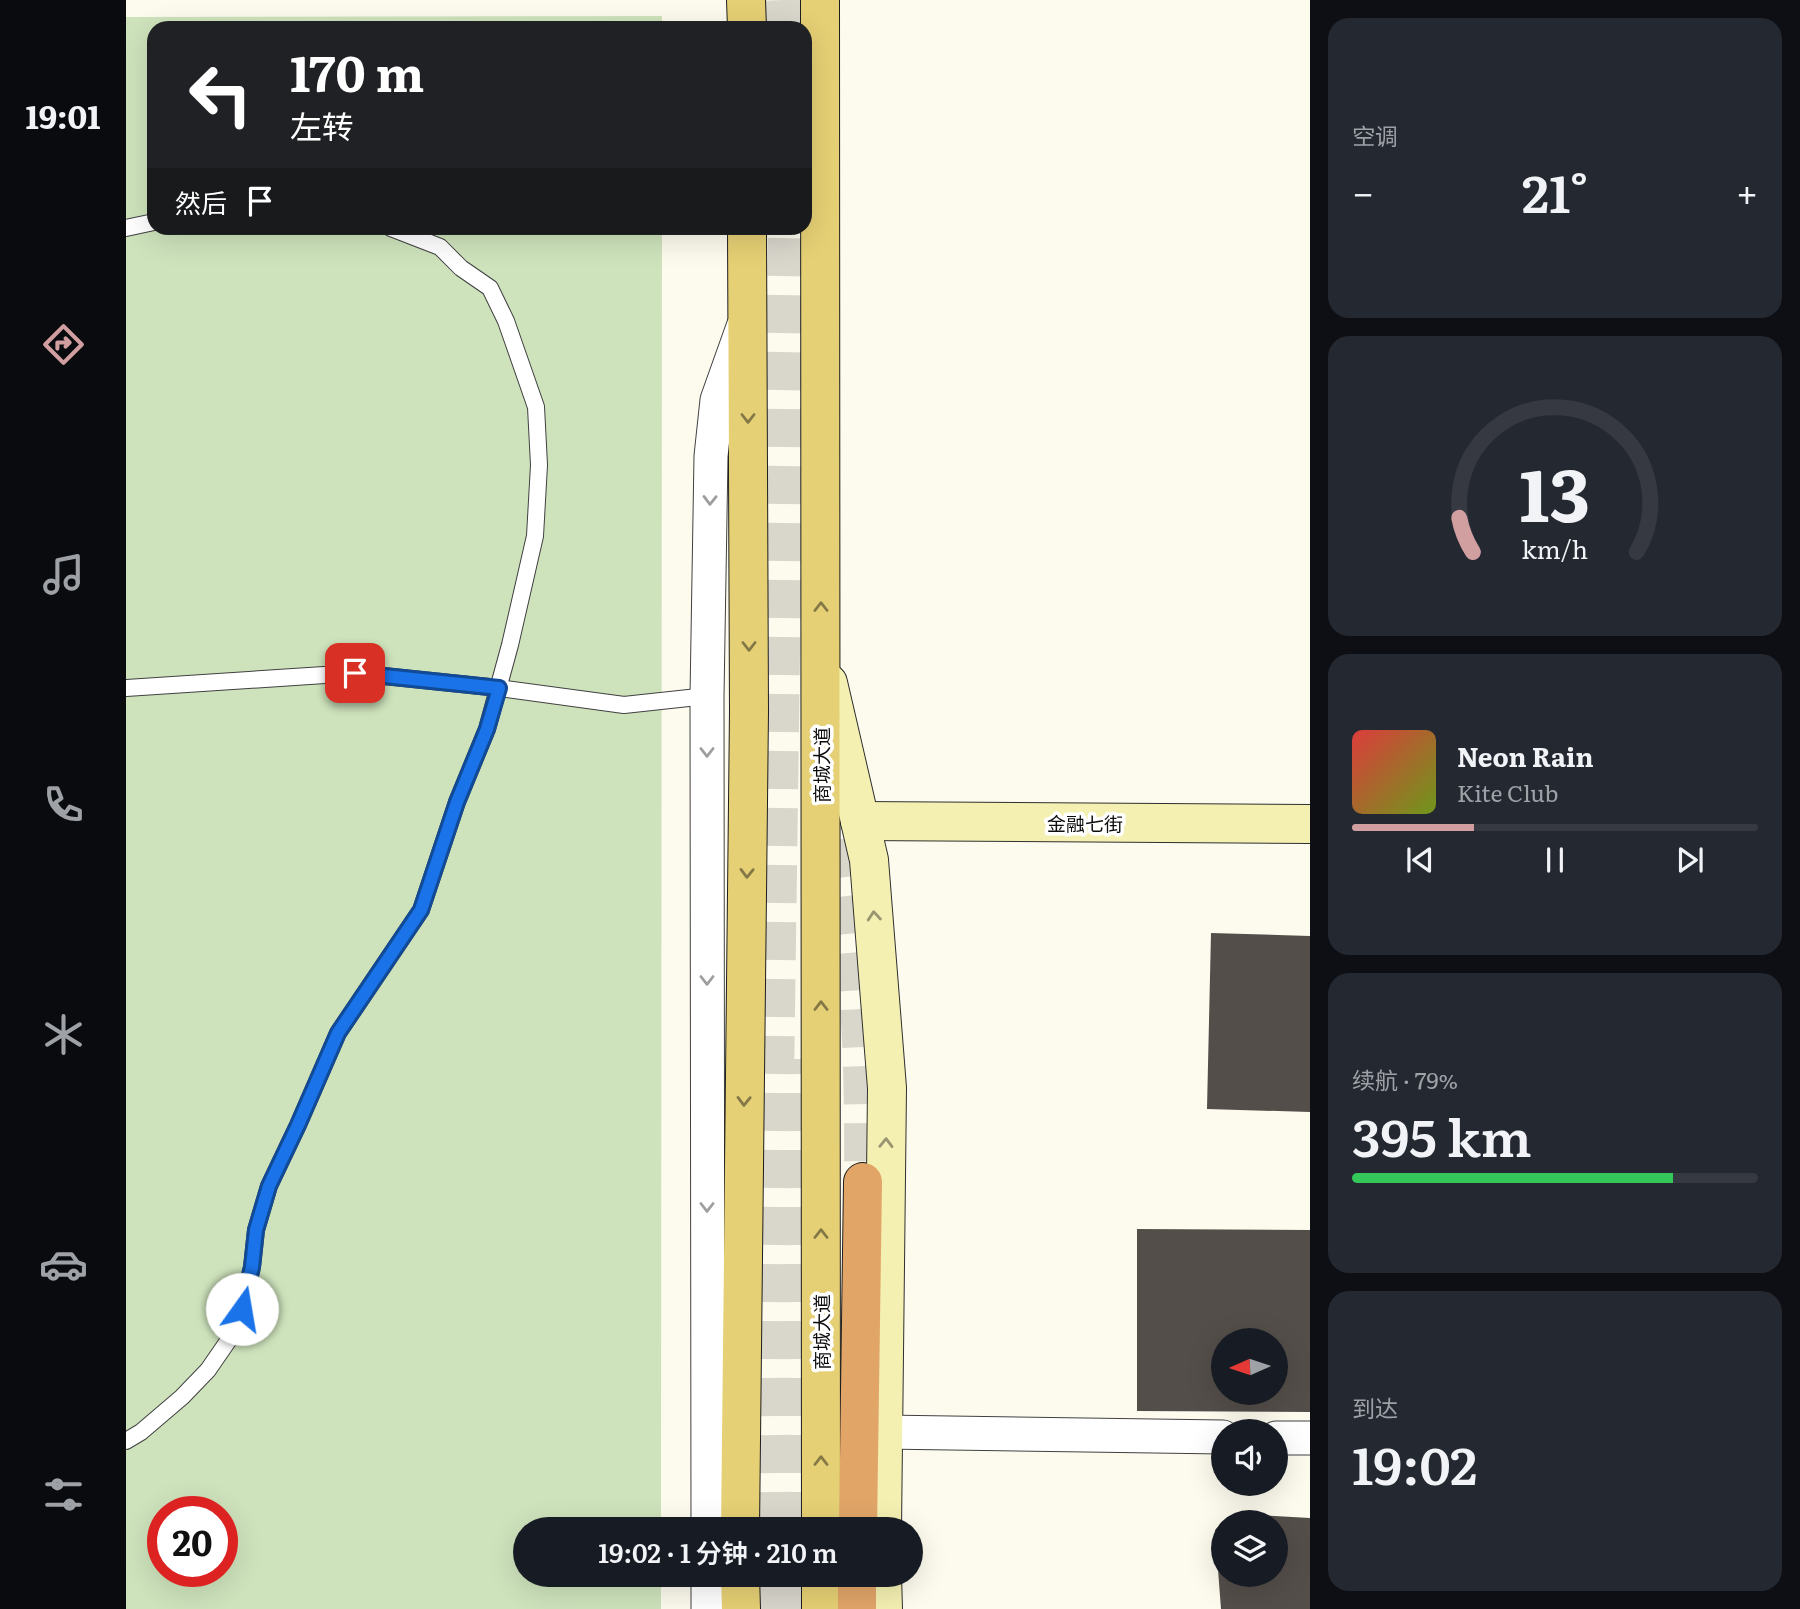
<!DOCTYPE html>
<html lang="zh">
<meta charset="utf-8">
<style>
body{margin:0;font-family:Literata,"Noto Sans SC",serif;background:#242831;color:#f1f3f6;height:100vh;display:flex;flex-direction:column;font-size:26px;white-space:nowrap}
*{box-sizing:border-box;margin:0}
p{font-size:23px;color:#9ea1a6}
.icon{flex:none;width:38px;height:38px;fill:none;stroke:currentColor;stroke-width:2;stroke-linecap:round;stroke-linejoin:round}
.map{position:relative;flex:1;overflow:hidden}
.drawer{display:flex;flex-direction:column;gap:18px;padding:18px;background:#0d0f14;width:490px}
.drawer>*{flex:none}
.hud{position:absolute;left:21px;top:21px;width:665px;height:214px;border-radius:21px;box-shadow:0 7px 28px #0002;background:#202124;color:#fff;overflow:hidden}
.needle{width:46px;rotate:267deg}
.tools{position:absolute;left:1085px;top:1328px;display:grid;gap:14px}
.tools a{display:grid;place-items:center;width:77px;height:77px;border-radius:50%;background:#171b24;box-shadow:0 7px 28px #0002;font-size:35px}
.speed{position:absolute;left:21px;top:1496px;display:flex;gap:14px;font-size:35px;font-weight:700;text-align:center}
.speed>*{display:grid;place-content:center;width:91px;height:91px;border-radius:50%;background:#171b24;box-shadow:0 7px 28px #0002;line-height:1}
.speed .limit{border:10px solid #d22;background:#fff;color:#111}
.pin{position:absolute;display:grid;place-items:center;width:60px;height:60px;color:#fff;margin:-30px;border-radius:14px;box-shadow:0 4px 10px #0006}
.me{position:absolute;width:77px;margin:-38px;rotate:13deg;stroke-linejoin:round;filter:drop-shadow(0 0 5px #0008)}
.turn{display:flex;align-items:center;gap:24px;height:147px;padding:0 28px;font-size:32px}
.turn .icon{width:91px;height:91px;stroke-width:2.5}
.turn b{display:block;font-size:49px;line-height:60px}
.then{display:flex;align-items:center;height:66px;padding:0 28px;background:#0003;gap:14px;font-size:26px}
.big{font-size:52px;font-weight:600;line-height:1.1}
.drawer .tile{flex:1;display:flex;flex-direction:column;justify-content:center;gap:10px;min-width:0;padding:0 24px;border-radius:21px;background:#242831}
.drawer .dial{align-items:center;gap:0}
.dial svg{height:182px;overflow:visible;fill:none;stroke:#363941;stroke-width:7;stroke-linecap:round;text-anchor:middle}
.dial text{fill:#f1f3f6;stroke:none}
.song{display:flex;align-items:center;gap:21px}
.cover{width:84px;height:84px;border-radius:10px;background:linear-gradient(135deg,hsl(0 70% 55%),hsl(80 70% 35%))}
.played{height:7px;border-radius:4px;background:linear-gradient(90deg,#d19fa0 30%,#363941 30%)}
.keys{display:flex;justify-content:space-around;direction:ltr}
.heat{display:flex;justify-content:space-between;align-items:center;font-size:38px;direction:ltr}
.charge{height:10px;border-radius:5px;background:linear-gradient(90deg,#34c759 79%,#363941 0)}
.trip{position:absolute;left:387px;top:1517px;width:410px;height:70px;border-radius:35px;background:#171b24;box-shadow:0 7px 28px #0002;font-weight:600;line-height:70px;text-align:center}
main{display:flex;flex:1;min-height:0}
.tab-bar{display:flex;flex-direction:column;width:126px;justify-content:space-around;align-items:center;background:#090b0e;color:#9ea1a6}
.tab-bar .icon{width:49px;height:49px}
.tab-bar .on{color:#d19fa0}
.tab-bar b{font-size:32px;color:#f1f3f6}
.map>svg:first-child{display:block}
.green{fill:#cee3bc;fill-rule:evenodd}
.building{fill:#544e4a;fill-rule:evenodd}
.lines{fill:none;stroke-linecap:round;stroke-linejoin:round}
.highway-tunnel{stroke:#d9d7cc;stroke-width:38;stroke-dasharray:38 19;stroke-linecap:butt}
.lane-casing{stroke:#404040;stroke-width:18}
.street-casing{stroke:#404040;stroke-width:35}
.secondary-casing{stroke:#2f2f2f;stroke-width:40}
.primary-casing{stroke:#1e1e1e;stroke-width:40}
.highway-casing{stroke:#1e1e1e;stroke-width:40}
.lane{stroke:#fff;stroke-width:16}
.street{stroke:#fff;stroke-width:33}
.secondary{stroke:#f4f0b2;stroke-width:38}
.primary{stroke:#e6d075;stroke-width:38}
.highway{stroke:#e1a568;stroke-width:38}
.oneway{stroke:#847846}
.oneway2{stroke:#9e9e9e}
.oneway3{stroke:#989570}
.route-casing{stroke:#114b97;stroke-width:18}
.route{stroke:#1a73e8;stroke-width:12}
.labels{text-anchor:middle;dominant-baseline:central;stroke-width:7;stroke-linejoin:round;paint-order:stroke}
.street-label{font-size:19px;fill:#0d0d0d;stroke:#fff}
</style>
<main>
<nav class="tab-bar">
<b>19:01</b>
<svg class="icon on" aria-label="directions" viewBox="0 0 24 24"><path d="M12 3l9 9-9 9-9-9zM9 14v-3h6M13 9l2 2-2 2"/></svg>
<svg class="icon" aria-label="music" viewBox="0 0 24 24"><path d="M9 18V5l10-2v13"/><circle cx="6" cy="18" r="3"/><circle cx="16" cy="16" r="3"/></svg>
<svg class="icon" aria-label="phone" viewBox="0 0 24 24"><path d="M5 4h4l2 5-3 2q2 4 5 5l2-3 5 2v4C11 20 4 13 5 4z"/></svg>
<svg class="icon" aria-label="climate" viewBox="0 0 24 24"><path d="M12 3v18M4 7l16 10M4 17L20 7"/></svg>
<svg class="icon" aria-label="car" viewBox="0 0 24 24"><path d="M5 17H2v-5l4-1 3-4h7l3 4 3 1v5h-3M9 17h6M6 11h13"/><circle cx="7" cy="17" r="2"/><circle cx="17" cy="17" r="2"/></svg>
<svg class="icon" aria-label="filters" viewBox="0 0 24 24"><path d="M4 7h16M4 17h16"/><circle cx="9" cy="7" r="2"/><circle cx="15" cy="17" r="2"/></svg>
</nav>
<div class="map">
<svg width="1184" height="1609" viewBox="0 0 1184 1609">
<rect width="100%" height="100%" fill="#fdfbee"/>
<path class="green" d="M536 16V28H28V228H536L535 1529 399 1530V1575H535V1609H0V17ZM37 1512H96V1572H37Z"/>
<g class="building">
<path d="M1085 933 1184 936V1112L1081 1109Z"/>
<path d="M1011 1229 1184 1230V1412L1011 1411ZM1097 1340H1150V1393H1097Z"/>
<path d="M1113 1514 1184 1518V1609H1095L1089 1530 1100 1519ZM1097 1522H1150V1575H1097Z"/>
</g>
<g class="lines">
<g class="highway-tunnel">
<path d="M656 0 657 28"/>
<path d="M706 783C712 820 718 857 723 894 735 989 738 1086 737 1182"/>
<path d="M647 1530 645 1369 661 228"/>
<path d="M676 1530V1059"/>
<path d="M647 1575V1609"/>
<path d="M676 1575V1609"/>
</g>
<g class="lane-casing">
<g id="lane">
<path d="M0 228 28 222"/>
<path d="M0 688 229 673 373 688 498 705 581 696"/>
<path d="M0 1441 15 1432 56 1397 82 1370 102 1341 116 1309 126 1267 130 1230 143 1186 172 1125 212 1033 295 910 331 802 361 729 384 645 409 536 413 465 410 407 380 321 364 288 335 268 314 247 265 228"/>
</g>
</g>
<g class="street-casing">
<g id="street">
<path d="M757 1432 1097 1437"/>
<path d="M1150 1438H1184"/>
<path d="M582 1530 581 696 585 456 591 400 617 327"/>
<path d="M582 1575V1609"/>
</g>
</g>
<g class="secondary-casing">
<g id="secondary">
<path d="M702 683 743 860 761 1088 756 1530"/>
<path d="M734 821 1184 824"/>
<path d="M756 1575 757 1609"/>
</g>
</g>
<g class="primary-casing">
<g id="primary">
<path d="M620 0 621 28"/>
<path d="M694 0 695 1530"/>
<path d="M614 1530 623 711 621 228"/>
<path d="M614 1575 615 1609"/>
<path d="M695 1575V1609"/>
</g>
</g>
<g class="highway-casing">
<g id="highway">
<path d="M732 1530 737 1182"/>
<path d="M731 1609V1575"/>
</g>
</g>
<use href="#lane" class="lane"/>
<use href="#street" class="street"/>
<use href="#secondary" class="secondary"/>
<use href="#primary" class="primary"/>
<use href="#highway" class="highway"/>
</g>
<defs><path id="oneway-chevron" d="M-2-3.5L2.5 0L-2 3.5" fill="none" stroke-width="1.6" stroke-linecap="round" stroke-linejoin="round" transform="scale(1.75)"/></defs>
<g class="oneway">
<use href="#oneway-chevron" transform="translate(622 418) rotate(90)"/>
<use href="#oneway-chevron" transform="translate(695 607) rotate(-90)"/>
<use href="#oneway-chevron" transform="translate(623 646) rotate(90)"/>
<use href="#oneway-chevron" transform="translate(621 873) rotate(91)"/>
<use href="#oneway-chevron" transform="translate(695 1006) rotate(-90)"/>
<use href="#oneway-chevron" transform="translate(618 1101) rotate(91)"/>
<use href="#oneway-chevron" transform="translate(695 1234) rotate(-90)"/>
<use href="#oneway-chevron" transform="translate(695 1461) rotate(-90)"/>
</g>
<g class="oneway2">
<use href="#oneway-chevron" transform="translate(584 500) rotate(91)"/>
<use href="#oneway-chevron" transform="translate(581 752) rotate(90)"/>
<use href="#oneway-chevron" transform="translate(581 980) rotate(90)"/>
<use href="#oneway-chevron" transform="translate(581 1207) rotate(90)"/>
</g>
<g class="oneway3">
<use href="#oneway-chevron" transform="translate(748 916) rotate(-95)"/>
<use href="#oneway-chevron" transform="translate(760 1143) rotate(-89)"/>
</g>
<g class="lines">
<g class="route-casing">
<path id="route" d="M116 1309 126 1267 130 1230 143 1186 172 1125 212 1033 295 910 331 802 361 729 373 688 229 673"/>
</g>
<use href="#route" class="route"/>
</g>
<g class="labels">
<g class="street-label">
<text transform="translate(695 765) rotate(-90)">商城大道</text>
<text x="959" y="823">金融七街</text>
<text transform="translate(695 1332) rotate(-90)">商城大道</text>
</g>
</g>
</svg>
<div class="tools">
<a><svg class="needle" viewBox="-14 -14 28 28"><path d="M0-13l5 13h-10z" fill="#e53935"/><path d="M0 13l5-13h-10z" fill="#9ea1a6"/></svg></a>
<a><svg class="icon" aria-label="sound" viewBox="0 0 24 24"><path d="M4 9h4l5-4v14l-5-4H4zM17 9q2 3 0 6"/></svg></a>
<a><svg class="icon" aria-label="layers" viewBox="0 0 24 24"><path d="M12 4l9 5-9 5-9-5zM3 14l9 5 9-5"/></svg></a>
</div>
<div class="speed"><div class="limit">20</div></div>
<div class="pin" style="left:229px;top:673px;background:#d93025"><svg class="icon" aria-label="arrive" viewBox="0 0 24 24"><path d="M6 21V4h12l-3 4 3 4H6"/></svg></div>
<svg class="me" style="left:116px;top:1309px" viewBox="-20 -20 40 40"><circle r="19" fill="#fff"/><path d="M0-13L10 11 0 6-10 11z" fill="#1a73e8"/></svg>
<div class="trip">19:02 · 1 分钟 · 210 m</div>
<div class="hud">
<div class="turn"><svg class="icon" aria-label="left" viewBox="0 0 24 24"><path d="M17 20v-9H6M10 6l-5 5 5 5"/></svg><div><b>170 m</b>左转</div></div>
<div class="then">然后<svg class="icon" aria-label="arrive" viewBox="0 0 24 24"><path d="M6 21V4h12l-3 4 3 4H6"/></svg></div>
</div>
</div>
<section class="drawer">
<div class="tile"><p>空调</p>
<div class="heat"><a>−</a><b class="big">21°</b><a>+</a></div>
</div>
<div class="tile dial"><svg viewBox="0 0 100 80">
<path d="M14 69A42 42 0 1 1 86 69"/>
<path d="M14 69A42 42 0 0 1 8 54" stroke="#d19fa0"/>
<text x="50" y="56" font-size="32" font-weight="700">13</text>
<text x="50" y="72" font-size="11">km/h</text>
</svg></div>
<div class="tile">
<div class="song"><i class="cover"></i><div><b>Neon Rain</b><p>Kite Club</p></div></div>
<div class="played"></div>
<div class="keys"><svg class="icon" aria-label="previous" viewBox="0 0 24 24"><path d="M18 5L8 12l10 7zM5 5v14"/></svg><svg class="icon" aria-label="pause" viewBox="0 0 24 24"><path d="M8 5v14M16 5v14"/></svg><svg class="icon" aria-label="next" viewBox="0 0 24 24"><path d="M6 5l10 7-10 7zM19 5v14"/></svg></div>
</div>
<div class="tile"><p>续航 · 79%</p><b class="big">395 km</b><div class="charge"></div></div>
<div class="tile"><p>到达</p><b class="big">19:02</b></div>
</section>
</main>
